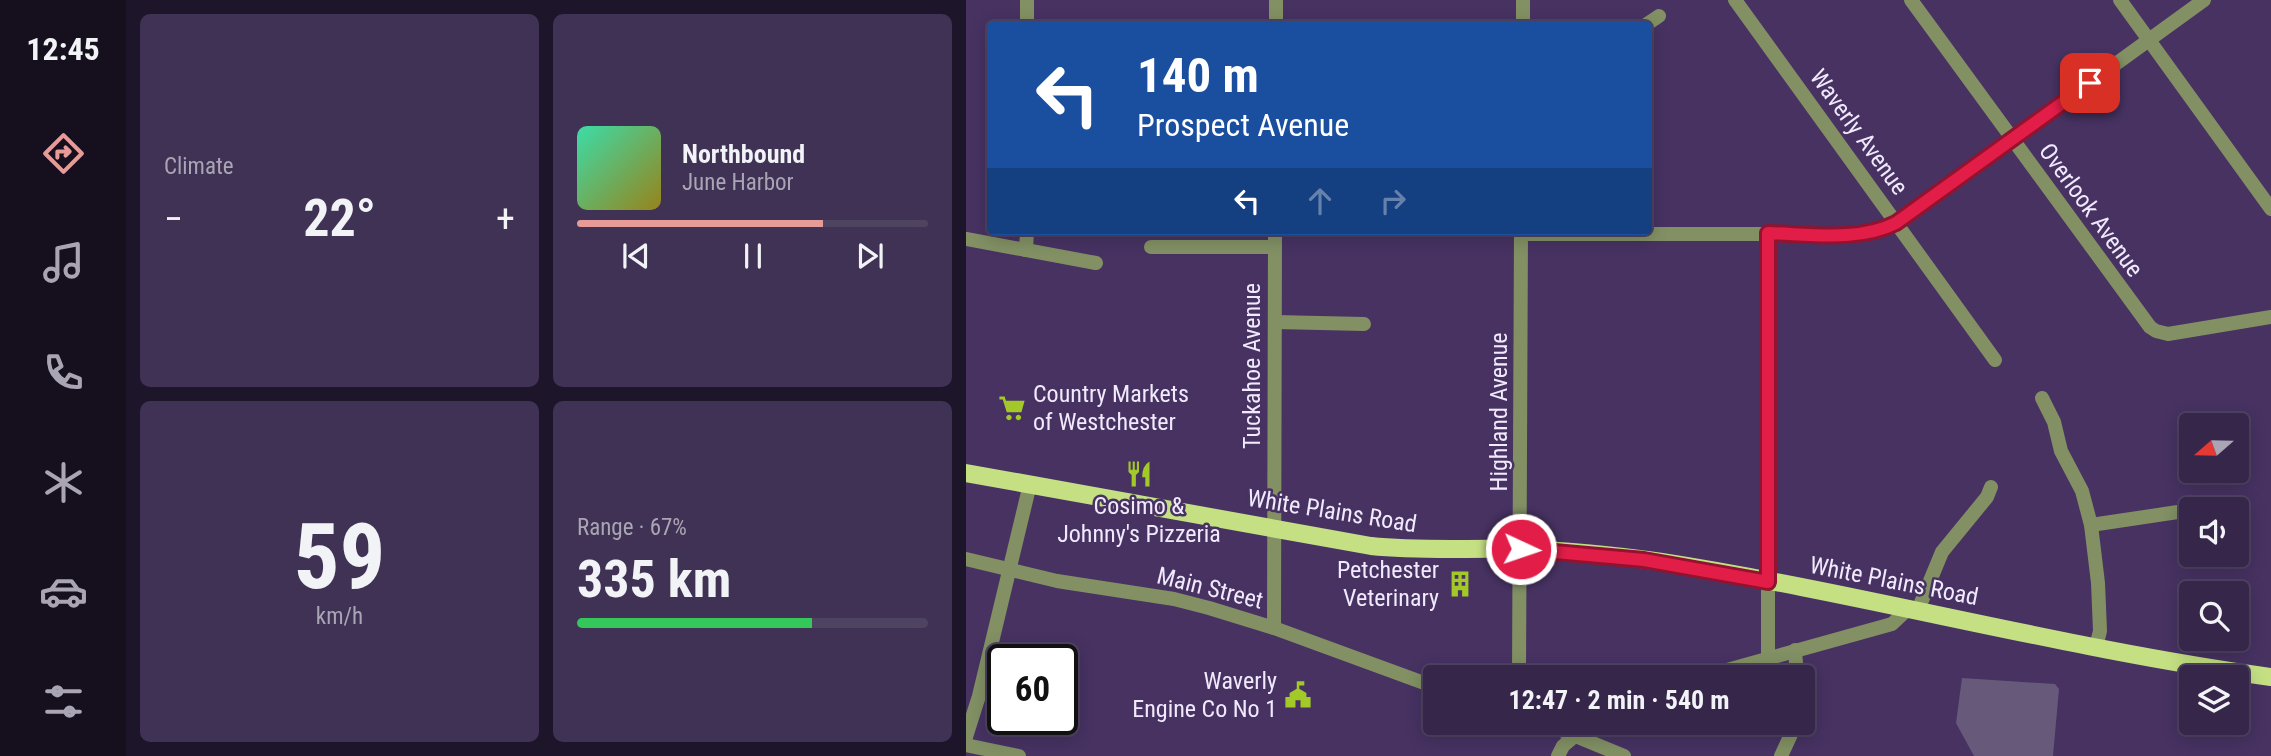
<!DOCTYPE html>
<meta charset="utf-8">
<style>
body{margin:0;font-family:"Roboto Condensed",sans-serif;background:#403254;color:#f1f3f6;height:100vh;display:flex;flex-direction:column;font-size:26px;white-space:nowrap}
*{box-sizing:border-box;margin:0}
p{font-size:23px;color:#aaa5b5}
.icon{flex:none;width:38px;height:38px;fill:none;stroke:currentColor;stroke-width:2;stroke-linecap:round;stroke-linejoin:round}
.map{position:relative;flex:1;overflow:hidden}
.details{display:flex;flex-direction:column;gap:14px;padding:14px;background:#1d1529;width:840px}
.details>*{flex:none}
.banner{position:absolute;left:21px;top:21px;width:665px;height:214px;border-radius:7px;box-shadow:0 4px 18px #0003,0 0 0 2px #4f4362;background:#1a4fa0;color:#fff;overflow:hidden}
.needle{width:46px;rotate:250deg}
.fabs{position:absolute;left:1213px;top:413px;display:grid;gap:14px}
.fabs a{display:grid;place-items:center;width:70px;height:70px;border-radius:7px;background:#35264a;box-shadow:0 4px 18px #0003,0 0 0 2px #4f4362;font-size:35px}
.speed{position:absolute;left:21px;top:644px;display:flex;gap:14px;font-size:35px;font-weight:700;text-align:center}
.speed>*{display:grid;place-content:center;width:91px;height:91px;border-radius:50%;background:#35264a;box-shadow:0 4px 18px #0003,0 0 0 2px #4f4362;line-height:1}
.speed .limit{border:4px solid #111;border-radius:10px;background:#fff;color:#111}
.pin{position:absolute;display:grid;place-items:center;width:60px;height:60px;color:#fff;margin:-30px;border-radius:14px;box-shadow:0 4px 10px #0006}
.me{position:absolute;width:77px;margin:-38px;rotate:93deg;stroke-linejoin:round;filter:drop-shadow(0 0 5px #0008)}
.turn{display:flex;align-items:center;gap:24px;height:147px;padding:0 35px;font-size:32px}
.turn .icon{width:91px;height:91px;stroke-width:2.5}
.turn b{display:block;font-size:49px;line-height:60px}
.lanes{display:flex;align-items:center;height:66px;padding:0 35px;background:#0003;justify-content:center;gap:35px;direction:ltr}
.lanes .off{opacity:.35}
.big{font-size:52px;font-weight:700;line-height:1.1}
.details .tile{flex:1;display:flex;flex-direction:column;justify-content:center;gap:10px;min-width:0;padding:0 24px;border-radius:10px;background:#403254}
.details .dial{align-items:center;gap:0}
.dial b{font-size:91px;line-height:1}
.song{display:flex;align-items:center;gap:21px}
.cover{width:84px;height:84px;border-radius:10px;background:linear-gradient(135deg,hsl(160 70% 55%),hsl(50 70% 35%))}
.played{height:7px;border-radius:4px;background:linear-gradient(90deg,#e69b98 70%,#4f4362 70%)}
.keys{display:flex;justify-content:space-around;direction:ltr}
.heat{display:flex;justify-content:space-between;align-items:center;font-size:38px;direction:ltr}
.charge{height:10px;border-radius:5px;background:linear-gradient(90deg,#34c759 67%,#4f4362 0)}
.details .tiles{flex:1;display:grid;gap:14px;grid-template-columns:repeat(2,1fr)}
.trip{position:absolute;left:457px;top:665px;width:392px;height:70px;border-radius:7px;background:#35264a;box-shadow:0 4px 18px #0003,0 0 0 2px #4f4362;font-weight:700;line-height:70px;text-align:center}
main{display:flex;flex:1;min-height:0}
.tabs{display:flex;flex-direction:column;width:126px;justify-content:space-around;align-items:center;background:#150f1e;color:#aaa5b5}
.tabs .icon{width:49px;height:49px}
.tabs .selected{color:#e69b98}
.tabs b{font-size:32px;color:#f1f3f6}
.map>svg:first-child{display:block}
.green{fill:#66597a}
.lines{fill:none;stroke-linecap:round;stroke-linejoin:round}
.minor{stroke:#829064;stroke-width:14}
.tertiary{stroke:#829064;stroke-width:14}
.primary{stroke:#c4e083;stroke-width:18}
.route-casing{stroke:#92132f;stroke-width:18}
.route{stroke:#e11d48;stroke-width:12}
.labels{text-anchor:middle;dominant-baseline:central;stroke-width:5;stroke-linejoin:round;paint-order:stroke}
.street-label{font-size:24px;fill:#f0eafc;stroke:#473262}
.poi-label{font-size:24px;fill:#f0eafc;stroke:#473262;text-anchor:end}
</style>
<main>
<nav class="tabs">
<b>12:45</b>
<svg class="icon selected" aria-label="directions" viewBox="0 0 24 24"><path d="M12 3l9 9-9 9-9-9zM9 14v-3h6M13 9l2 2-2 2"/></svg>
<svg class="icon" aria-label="music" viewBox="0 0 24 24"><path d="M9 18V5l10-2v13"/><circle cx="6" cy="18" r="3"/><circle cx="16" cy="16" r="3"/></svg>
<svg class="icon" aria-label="phone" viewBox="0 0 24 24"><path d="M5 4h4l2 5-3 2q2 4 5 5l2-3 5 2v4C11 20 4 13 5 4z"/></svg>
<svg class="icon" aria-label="climate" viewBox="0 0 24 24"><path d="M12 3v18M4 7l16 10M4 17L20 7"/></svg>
<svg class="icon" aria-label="car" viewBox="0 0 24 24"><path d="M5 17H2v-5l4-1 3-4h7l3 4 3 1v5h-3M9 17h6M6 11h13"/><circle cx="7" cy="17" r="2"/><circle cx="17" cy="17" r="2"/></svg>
<svg class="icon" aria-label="filters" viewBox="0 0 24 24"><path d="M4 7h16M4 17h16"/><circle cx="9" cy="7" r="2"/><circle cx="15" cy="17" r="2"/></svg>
</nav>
<section class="details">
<div class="tiles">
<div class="tile"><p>Climate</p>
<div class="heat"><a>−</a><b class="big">22°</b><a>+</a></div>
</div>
<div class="tile">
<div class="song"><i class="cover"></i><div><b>Northbound</b><p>June Harbor</p></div></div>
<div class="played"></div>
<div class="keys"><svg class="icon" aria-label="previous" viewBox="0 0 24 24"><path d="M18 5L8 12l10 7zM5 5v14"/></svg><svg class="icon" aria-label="pause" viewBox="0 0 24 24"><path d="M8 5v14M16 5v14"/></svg><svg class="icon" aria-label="next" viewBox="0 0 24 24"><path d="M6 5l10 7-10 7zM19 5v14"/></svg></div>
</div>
<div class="tile dial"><b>59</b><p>km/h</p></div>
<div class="tile"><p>Range · 67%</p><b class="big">335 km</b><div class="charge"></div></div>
</div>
</section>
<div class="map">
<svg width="1305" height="756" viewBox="0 0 1305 756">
<rect width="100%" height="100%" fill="#473262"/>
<path class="green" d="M996 678 1089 684 1093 689 1087 756H1008L990 723Z"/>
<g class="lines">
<g class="minor">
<path d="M769 0 1029 360"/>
<path d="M945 0 1184 327 1190 331 1202 334 1305 317"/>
<path d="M1154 0 1305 209"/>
<path d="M61 24V0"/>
<path d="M310 24V0"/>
<path d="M557 24V0"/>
<path d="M681 24 693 16"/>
<path d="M555 234H885L919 229 930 223 1238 0"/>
<path d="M0 239 130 263"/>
<path d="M185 247H309"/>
<path d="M60 250 61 231"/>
<path d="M309 322 398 324"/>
<path d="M1076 398 1088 422 1095 451 1116 491 1125 525 1132 583 1134 631 1130 647"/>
<path d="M1125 525 1225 510"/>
<path d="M952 610 976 552 1021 497 1025 487"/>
<path d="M308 628 309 231"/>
<path d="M829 650 831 677"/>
<path d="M802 657V233"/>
<path d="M553 677 555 231"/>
<path d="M736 677 926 624 943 608"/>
<path d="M0 737 13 696 64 484"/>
<path d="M0 745 53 756"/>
<path d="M592 756 597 746 624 723"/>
<path d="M815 756 827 730V723"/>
</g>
<g class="tertiary">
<path d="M0 559 91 581 208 599 243 608 308 628 469 687"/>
<path d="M578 723 658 756"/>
</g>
<path class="primary" d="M0 473 405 546C453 551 500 548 548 549 597 550 647 555 696 562 900 594 1100 649 1305 677"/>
</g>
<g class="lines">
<g class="route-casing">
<path id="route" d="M555 549 678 560 802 582V233C843 234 893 242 930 223L1124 83"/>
</g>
<use href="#route" class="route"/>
</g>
<defs>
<g id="supermarket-bare" transform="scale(2.1)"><path d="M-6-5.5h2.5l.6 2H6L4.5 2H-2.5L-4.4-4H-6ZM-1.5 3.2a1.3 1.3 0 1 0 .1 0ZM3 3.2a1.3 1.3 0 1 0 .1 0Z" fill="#a2c927" stroke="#473262" stroke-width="2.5" paint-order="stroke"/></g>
<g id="restaurant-bare" transform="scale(2.1)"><path d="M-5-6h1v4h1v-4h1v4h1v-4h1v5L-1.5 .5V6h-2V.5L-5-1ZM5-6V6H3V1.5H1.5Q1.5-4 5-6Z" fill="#a2c927" stroke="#473262" stroke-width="2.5" paint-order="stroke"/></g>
<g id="building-bare" transform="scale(2.1)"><path d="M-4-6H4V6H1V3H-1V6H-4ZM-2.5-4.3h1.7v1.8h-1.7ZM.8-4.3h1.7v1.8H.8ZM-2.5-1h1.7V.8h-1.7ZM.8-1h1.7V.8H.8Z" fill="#a2c927" stroke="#473262" stroke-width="2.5" paint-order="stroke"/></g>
<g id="civic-bare" transform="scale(2.1)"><path d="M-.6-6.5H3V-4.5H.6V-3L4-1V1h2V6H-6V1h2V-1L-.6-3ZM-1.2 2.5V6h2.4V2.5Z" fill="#a2c927" stroke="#473262" stroke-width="2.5" paint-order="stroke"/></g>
</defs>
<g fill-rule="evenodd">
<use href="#supermarket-bare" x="46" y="408"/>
<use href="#restaurant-bare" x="173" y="474"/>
<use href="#building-bare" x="494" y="584"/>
<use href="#civic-bare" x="332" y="695"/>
</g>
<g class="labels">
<g class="street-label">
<text transform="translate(893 132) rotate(54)">Waverly Avenue</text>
<text transform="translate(1125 210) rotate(54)">Overlook Avenue</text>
<text transform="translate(286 366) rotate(-90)">Tuckahoe Avenue</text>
<text transform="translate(533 412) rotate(-90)">Highland Avenue</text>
<text transform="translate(366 511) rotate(9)">White Plains Road</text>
<text transform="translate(928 581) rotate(11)">White Plains Road</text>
<text transform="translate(244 588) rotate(14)">Main Street</text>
</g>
<g class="poi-label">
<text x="67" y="394" text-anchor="start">Country Markets<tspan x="67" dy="28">of Westchester</tspan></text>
<text x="173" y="506" text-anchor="middle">Cosimo &amp;<tspan x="173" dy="28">Johnny's Pizzeria</tspan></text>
<text x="473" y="570">Petchester<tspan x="473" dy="28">Veterinary</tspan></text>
<text x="311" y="681">Waverly<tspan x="311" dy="28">Engine Co No 1</tspan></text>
</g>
</g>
</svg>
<div class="fabs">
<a><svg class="needle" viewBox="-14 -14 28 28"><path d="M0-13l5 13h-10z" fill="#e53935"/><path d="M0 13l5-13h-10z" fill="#aaa5b5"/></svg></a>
<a><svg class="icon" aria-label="sound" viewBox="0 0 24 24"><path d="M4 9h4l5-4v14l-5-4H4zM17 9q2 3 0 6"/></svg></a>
<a><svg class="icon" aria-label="search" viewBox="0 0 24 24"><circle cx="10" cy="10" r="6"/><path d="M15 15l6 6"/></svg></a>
<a><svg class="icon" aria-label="layers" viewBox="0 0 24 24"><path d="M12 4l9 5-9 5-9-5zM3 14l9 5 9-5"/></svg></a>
</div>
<div class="speed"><div class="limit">60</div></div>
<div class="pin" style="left:1124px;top:83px;background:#d93025"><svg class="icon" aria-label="arrive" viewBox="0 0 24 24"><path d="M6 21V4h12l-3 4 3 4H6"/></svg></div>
<svg class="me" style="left:555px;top:549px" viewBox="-20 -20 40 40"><circle r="17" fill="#e11d48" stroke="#fff" stroke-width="3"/><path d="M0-11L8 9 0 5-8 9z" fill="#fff"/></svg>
<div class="trip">12:47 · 2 min · 540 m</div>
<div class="banner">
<div class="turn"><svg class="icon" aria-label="left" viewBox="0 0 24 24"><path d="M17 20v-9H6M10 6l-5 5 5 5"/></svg><div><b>140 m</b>Prospect Avenue</div></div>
<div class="lanes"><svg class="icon" aria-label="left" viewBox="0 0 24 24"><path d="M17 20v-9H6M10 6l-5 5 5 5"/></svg><svg class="icon off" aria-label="ahead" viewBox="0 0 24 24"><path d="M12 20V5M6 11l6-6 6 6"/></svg><svg class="icon off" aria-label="right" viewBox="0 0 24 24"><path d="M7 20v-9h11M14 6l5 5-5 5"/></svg></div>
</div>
</div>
</main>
